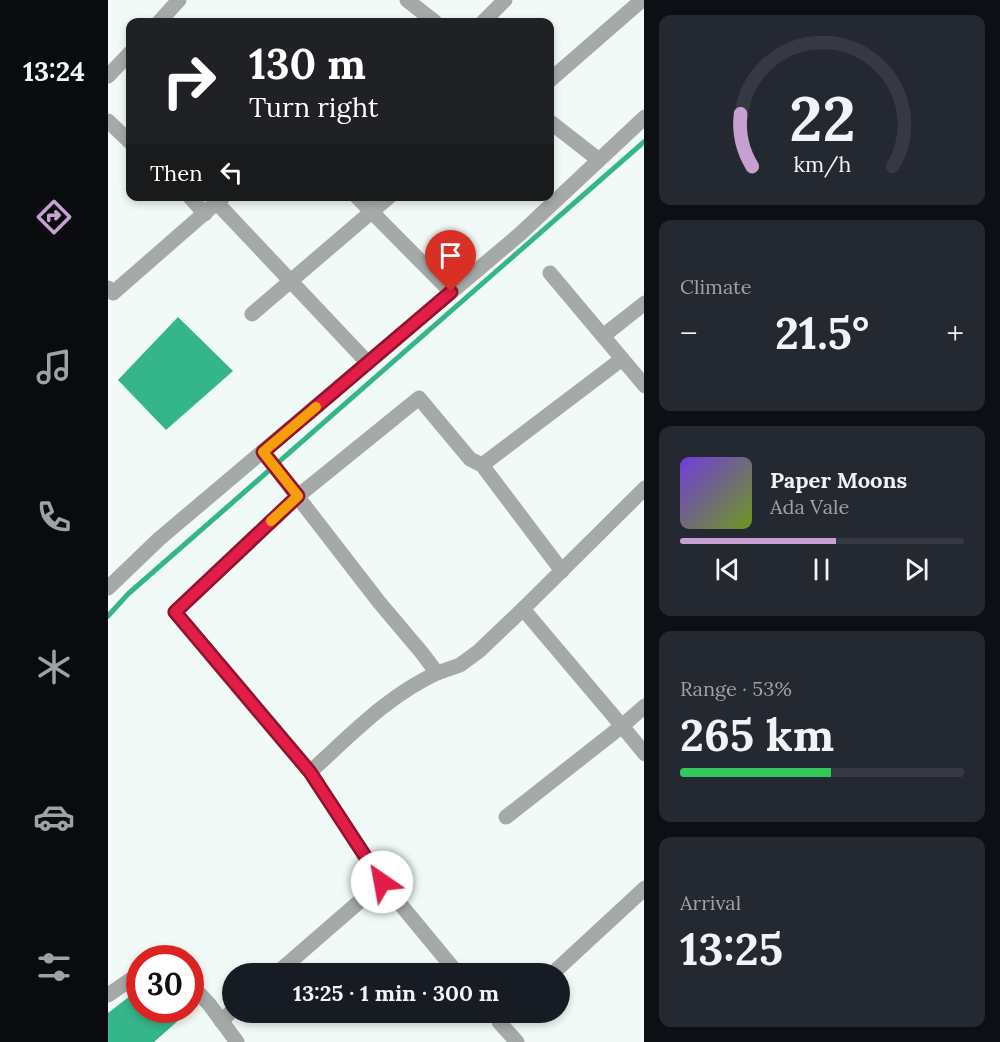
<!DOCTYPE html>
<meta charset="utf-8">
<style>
body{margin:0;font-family:Lora,serif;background:#242831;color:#f1f3f6;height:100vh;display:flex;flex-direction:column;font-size:22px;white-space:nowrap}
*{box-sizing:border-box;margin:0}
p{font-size:20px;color:#9ea1a6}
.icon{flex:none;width:33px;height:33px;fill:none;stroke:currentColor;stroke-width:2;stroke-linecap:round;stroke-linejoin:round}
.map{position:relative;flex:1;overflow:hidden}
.panel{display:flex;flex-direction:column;gap:15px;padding:15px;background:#0d0f14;width:356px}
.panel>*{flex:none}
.top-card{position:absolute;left:18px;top:18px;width:428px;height:183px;border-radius:12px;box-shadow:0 3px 9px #0003;background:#202124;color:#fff;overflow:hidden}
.speed{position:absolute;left:18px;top:945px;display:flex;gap:12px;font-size:30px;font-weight:700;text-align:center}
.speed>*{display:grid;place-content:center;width:78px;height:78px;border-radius:50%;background:#171b24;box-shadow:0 3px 9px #0003;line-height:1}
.speed .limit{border:9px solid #d22;background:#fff;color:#111}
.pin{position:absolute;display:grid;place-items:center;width:51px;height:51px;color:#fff;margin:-62px -26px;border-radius:50% 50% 50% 0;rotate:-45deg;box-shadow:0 0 6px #0007}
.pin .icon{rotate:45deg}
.me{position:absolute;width:66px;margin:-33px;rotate:327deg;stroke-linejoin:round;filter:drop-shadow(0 0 4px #0008)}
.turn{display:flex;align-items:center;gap:21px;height:126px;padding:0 24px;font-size:27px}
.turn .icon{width:78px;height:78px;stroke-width:2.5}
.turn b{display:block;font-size:42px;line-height:51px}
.then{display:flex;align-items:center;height:57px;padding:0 24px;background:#0003;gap:12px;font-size:22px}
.big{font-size:45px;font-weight:700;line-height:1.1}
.panel .widget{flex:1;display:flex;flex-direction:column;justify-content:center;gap:9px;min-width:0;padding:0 21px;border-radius:12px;background:#242831}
.panel .dial{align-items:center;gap:0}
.dial svg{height:156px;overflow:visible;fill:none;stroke:#363941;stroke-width:7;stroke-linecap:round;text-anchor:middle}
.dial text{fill:#f1f3f6;stroke:none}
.song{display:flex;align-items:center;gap:18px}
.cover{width:72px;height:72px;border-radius:9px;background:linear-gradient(135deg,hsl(260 70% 55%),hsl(80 70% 35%))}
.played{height:6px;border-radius:3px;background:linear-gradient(90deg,#c7a0d2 55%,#363941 55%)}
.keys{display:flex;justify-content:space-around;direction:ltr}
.heat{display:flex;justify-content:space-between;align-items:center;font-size:33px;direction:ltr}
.charge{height:9px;border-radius:4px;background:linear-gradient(90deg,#34c759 53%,#363941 0)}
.trip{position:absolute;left:114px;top:963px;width:348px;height:60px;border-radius:30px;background:#171b24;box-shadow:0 3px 9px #0003;font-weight:700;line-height:60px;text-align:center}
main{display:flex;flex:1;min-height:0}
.menu{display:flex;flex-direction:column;width:108px;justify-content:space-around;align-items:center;background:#090b0e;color:#9ea1a6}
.menu .icon{width:42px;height:42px}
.menu .selected{color:#c7a0d2}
.menu b{font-size:27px;color:#f1f3f6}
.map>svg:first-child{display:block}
.water{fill:#35b68a}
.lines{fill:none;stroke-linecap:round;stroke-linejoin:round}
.stream{stroke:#35b68a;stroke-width:5}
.street{stroke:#a5a9a7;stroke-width:15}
.route-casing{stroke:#92132f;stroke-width:15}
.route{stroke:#e11d48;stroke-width:10}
.slow{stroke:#f59e0b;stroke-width:10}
</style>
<main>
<nav class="menu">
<b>13:24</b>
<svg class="icon selected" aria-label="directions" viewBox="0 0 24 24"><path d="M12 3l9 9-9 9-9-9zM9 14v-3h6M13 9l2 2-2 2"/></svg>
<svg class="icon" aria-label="music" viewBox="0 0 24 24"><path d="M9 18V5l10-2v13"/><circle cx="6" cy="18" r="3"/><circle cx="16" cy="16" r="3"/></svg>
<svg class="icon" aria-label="phone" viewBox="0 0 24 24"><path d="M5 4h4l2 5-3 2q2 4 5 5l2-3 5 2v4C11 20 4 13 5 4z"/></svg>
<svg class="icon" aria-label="climate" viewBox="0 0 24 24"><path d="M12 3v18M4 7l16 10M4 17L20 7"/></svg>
<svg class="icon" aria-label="car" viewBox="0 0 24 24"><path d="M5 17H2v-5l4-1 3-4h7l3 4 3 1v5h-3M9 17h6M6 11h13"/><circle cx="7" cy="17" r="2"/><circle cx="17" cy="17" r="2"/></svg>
<svg class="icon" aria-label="filters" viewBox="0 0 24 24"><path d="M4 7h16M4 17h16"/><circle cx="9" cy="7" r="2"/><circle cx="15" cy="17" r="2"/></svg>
</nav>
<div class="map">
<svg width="537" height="1042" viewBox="0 0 537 1042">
<rect width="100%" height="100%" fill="#f1faf6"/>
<g class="water">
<path d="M70 317 125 371 58 430 10 380Z"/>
<path d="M31 989 32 1010H78L72 1019 46 1042H0V1013Z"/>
</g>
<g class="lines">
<path class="stream" d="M0 616 20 594 537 141"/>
<g class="street">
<path d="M299 0 327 22"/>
<path d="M51 22 71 0"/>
<path d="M375 22 397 0"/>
<path d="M0 76 22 53"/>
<path d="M441 81 534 0"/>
<path d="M0 121 22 142"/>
<path d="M441 121 491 160"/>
<path d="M81 196 97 214"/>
<path d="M248 196 343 292"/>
<path d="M109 203 260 363"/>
<path d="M442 273 537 386"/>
<path d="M0 288 5 293 115 197"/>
<path d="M144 314 282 196"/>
<path d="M495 336 537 303"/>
<path d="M155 452 271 602 314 653 329 673C279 696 242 736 202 772"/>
<path d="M374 465 514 359"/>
<path d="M537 488 415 609 514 726 537 706"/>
<path d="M0 588 51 539 412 234 537 117"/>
<path d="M329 673 352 665 371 651 415 609"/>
<path d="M398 817 514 726 537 754"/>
<path d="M274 882 350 974"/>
<path d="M168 974 274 882 202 772 67 612 190 496 311 398 362 459 374 465 454 571"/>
<path d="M444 974 537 888"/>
<path d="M82 984 101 1004 129 1042"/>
<path d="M0 995 32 973"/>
<path d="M401 1012 391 1022 409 1042"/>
<path d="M113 1021 124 1011"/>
</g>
</g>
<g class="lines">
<g class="route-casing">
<path id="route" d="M274 882 202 772 67 612 190 496 155 452 343 292"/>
</g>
<use href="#route" class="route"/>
<path class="slow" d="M163 521 190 496 155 452 208 407"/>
</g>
</svg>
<div class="speed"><div class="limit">30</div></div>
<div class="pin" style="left:343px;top:292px;background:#d93025"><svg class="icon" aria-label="arrive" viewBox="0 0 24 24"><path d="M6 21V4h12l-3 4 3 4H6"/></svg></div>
<svg class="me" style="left:274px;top:882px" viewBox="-20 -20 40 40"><circle r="19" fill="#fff"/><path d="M0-13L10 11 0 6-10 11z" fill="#e11d48"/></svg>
<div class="trip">13:25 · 1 min · 300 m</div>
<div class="top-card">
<div class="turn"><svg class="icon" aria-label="right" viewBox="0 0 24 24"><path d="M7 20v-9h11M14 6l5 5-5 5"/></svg><div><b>130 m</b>Turn right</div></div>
<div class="then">Then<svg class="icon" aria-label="left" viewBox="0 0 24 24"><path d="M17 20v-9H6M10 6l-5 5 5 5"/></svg></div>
</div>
</div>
<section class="panel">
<div class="widget dial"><svg viewBox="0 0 100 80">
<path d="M14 69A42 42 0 1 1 86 69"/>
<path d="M14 69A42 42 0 0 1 8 42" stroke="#c7a0d2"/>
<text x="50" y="56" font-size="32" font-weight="700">22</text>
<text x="50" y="72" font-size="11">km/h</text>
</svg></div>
<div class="widget"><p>Climate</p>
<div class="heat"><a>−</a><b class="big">21.5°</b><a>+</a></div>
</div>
<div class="widget">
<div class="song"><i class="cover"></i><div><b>Paper Moons</b><p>Ada Vale</p></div></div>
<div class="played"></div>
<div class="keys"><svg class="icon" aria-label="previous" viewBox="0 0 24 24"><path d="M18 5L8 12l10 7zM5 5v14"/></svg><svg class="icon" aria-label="pause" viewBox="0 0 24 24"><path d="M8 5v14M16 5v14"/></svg><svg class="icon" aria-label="next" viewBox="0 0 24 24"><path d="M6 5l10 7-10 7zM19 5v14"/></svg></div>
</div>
<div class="widget"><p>Range · 53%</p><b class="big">265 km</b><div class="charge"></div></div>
<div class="widget"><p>Arrival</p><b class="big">13:25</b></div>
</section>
</main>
